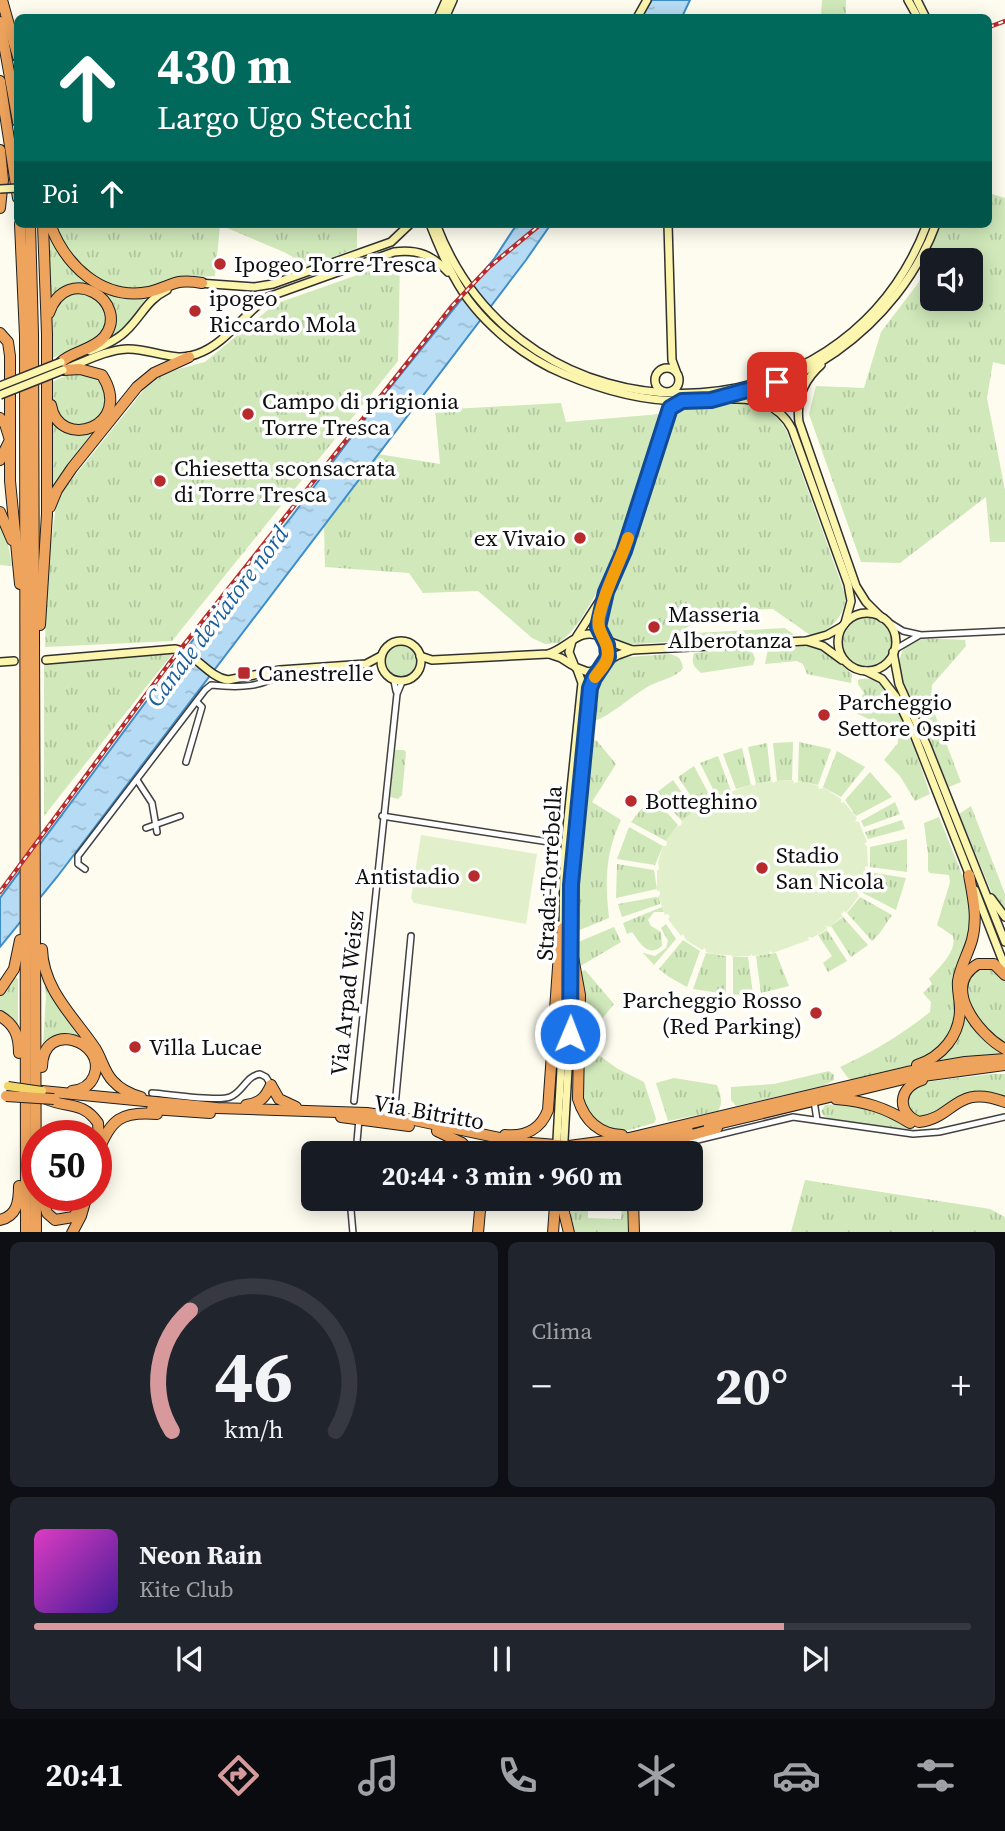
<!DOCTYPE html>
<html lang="it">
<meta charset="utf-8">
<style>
body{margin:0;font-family:"Source Serif 4",serif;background:#20242c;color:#f1f3f6;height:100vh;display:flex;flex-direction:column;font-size:26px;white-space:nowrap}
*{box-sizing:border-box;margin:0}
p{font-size:23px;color:#9ea1a6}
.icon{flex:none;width:38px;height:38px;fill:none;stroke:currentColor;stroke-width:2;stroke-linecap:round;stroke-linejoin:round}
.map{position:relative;height:1232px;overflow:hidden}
.drawer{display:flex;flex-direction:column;gap:10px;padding:10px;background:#0d0f14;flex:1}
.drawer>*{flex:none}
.top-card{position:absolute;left:14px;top:14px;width:978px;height:214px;border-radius:10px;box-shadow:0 4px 18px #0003;background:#00695c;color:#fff;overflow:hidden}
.controls{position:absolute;left:920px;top:248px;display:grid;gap:14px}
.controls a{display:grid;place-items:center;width:63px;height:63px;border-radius:10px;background:#171b24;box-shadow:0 4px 18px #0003;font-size:35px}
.speed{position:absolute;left:21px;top:1120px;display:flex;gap:14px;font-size:35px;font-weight:700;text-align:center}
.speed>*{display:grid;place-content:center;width:91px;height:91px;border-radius:50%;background:#171b24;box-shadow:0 4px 18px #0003;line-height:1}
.speed .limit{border:10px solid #d22;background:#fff;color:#111}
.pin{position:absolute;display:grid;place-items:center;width:60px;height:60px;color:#fff;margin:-30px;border-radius:14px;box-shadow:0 4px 10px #0006}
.me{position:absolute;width:77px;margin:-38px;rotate:1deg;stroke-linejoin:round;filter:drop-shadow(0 0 5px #0008)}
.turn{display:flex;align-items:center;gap:24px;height:147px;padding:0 28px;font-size:32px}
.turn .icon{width:91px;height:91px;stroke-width:2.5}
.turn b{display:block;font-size:49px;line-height:60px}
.then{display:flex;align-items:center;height:66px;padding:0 28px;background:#0003;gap:14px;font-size:26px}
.big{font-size:52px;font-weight:700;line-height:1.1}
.drawer .tile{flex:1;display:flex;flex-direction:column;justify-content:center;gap:10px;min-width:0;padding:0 24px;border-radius:10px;background:#20242c}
.drawer .dial{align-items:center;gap:0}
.dial svg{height:182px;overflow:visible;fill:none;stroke:#363941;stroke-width:7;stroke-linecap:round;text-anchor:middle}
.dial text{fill:#f1f3f6;stroke:none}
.song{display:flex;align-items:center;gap:21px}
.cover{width:84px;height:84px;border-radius:10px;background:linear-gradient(135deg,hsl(310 70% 55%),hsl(260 70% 35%))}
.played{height:7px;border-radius:4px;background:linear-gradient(90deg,#d7999c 80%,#363941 80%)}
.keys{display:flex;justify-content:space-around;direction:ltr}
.heat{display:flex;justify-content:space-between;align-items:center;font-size:38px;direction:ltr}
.drawer .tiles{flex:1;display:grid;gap:10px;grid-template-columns:1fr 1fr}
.tile:last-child{grid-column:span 2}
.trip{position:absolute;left:301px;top:1141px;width:402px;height:70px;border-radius:10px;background:#171b24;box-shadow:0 4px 18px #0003;font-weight:700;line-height:70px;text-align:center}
.menu{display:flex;height:112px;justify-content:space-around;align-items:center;background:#090b0e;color:#9ea1a6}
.menu .icon{width:49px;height:49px}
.menu .active{color:#d7999c}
.menu b{font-size:32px;color:#f1f3f6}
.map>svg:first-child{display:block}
.grass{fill:url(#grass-tufts);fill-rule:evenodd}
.pitch{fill:#e2efcb}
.water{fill:url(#water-ripples);stroke:#3f8dc8;stroke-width:2}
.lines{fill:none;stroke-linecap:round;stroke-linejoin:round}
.street-casing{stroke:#414141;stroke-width:8}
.secondary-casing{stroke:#303030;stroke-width:10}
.highway-casing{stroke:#1f1f1f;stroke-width:12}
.street{stroke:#fff;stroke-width:5}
.secondary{stroke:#fcf5ad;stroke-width:7}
.highway{stroke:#eea45d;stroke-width:10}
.rail-casing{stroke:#b82b2d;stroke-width:4.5}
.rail{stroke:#fff;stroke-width:2;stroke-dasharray:5;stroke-linecap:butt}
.secondary-bridge-casing{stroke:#303030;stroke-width:10;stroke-linecap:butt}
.primary-bridge-casing{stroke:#1f1f1f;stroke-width:10;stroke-linecap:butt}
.highway-bridge-casing{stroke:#1f1f1f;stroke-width:12;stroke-linecap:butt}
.secondary-bridge{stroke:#fcf5ad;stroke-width:7}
.primary-bridge{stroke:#f3d66a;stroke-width:8}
.highway-bridge{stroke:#eea45d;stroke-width:10}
.route-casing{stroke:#114b97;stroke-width:18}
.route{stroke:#1a73e8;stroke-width:12}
.slow{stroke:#f59e0b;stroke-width:12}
.poi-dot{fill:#b82b2d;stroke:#fff;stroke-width:2.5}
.labels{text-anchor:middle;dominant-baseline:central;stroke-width:7;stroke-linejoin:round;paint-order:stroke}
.poi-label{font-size:23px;fill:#0e0e0e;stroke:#fff;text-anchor:start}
.street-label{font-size:23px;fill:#0e0e0e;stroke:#fff}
.water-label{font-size:24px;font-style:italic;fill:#1c5f9b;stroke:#fff}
</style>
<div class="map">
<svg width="1005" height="1233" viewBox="0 0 1005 1233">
<defs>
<pattern id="grass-tufts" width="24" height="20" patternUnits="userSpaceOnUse" patternTransform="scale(1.75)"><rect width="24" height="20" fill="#d0e8ba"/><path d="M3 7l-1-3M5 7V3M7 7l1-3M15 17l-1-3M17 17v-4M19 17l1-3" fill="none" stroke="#b1c69f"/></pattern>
<pattern id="water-ripples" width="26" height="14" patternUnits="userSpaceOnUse" patternTransform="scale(1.75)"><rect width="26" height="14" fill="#b6dbf4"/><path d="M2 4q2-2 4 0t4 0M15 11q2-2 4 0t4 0" fill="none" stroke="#9bbbd0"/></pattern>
</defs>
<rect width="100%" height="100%" fill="#fefcef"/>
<g class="grass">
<path d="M822 0H846V17H821Z"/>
<path d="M989 193 1005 198V365L993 362 987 398 1005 490V542H990L986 497 900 563 861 562 809 414 816 386 864 388 881 332 919 282 939 224H989ZM933 261H971V299H933Z"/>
<path d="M52 224H357V248L308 266 286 253 220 225 215 276C205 277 193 276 183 278 171 281 159 287 147 289 94 295 76 263 52 224Z"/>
<path d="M47 226 83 278 148 296 127 325 112 337 109 336 113 322 93 288 50 300Z"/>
<path d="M400 260 398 361 172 641 45 647 47 572 57 498 156 375 205 362 275 304Z"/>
<path d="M82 291 103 303 108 318 101 338 52 358V316L59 298Z"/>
<path d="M76 371 99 379 109 401 101 419 80 427 64 422 52 403V382Z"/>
<path d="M561 403 566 422 661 414 618 557 581 619 570 633 559 643 545 644 532 638 478 591 423 593 409 573 325 567 324 524 378 454 440 464 435 410Z"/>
<path d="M743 403C762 404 778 414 787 432L845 594C847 615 829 633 810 635L773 609 710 611 667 642 620 645 613 642 601 629 600 621 631 541 670 412 672 409Z"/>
<path d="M51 418 62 428 102 425 53 490Z"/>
<path d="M0 517 6 532 12 566 0 565Z"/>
<circle cx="867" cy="642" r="25"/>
<path d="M785 628 794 635 687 641 686 639 696 633Z"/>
<path d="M920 638 965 640 966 646 932 685 931 704 961 782 949 787 901 679C897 660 900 644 920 638Z"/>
<circle cx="401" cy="661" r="18"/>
<path d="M807 646C827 647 836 662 852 674L851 683 807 674 803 664 797 661 765 664 768 649Z"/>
<path d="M743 649 753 653 755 659 753 665 701 673C693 666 691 663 694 653Z"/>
<path d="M173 653 44 816V664Z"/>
<path d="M669 654C679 656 681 658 683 668 676 678 660 680 649 686 629 697 612 716 591 722L596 685 616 658Z"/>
<path d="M860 679C866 679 872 678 876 681 899 694 921 768 930 794L915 801 900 776 884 760 898 743V738L883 726 852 711 864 693 858 684V680Z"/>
<path d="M594 740 597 741 616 764 592 802 621 820C605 853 605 883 609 918L575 932 578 852 588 745Z"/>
<path d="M793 742 792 780 777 781 773 743Z"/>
<path d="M799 742 831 749 818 785 798 781Z"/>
<path d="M767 743 771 781 756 784 748 747Z"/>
<path d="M742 748 751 785 736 789 723 754Z"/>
<path d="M395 750H404L406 752 402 795 398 799 390 797Z"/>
<path d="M837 751 865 767 841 797 823 787Z"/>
<path d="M718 756 731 791 717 797 700 763Z"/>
<path d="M694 766 712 800 699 808 678 777Z"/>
<path d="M870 772 892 797 856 816 845 800Z"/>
<path d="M673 780 695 811 682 821 656 793Z"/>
<path d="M652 796 678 825 666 841 631 822Z"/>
<path d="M895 802 900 814 864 827 861 821Z"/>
<path d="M971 806 1005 894V914L993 896 959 814Z"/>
<path d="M939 817 968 889 971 923 951 1040 918 1063 855 1081 848 1078 840 1067C873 1052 901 1035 930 1012L931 1002 923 993 932 984 929 979C939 967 957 952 953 936L937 925 950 882 949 875 930 873 928 871V854L924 823Z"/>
<path d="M902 820 905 829 868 839 865 832Z"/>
<path d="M629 827 663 846 655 865 617 859Z"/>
<path d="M907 839V872L870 867V847Z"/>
<path d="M617 864 654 870 657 889 616 898Z"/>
<path d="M869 872 906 878 896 910 863 893Z"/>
<path d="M656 897 659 898 660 904 622 917 618 904Z"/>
<path d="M860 897 892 915 879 934 872 941 847 913Z"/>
<path d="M662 907 664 912H654L648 920 651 926 661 932 662 946C648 958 640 943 632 932L627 934 623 923Z"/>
<path d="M843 917 868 945 851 957 831 926Z"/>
<path d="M666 924 676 939 654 965 643 953 655 956 666 948 668 941 661 928Z"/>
<path d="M614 927 621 942 579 967 576 943Z"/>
<path d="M827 930 847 961 828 972 823 963 832 956 818 935Z"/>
<path d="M683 940 700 951 687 987 669 977 659 969Z"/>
<path d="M706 953 726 956V994L693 989Z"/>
<path d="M776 953 789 986 761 993 756 956Z"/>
<path d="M733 957H748L753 994 733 995Z"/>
<path d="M987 966 999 971 1005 981V1047L982 1032 966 996 969 972Z"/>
<path d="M585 970 614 1004 590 1034 588 1039 589 1048 618 1069 644 1082 656 1119 654 1123 626 1131 611 1130 590 1117 581 1095 580 972Z"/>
<path d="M43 973 88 1044 47 1043 43 1046 46 996Z"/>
<path d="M15 976 18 979V1029L0 1013V994Z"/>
<path d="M963 1012 977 1033 1005 1053 932 1062Z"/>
<path d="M829 1071 834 1075V1080L823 1086 736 1106 731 1100V1087L774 1084Z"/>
<path d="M992 1074H1005V1099L991 1095 920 1120 904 1104 909 1088 925 1082Z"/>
<path d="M674 1078 717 1085C720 1094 724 1102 718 1111L668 1121 656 1083Z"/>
<path d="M859 1103 917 1130 832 1120 824 1116 821 1112 825 1105Z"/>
<path d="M805 1180 990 1209 1005 1217V1232H791Z"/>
<path d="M570 1199H588V1218L621 1219 622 1199H630L632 1232H572Z"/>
</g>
<g class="pitch">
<path d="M793 780 794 783 800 781 819 786 818 788 821 789 823 787 841 799V803L844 802 857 818 855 821 859 822 867 842 864 844 867 846 868 867 865 866V869L867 871 861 891 859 890 857 893 859 896 846 913 844 911 841 914 843 916 830 927 826 926 827 929 812 938 808 937 809 940 773 953 770 951 769 954 752 956V954L749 956 732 957 731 955C723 955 716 955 706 952L705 948 702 950 686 940 683 934 681 936 668 919 670 917 668 914 665 915 658 896 660 895V891H657V870H659L658 862 663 846H666L667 843 666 841 676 827 681 825 682 821 695 810 697 812 699 808 713 799 716 800 720 796 752 784 753 786 756 784 772 781 773 783 776 781Z"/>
<path d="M421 835 537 854 526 924 414 903 411 898Z"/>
</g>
<g class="water">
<path d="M652 0H690L682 17 640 18Z"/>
<path d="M517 224H551L526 260 57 877 0 947V898L174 664 292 516 371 411 494 259Z"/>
</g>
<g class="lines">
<g class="street-casing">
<g id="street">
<path d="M887 621 903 631 921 635 1005 631"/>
<path d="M894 650 918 636"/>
<path d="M394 681 396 691"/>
<path d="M186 762 202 707 197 702"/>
<path d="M137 780 152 803 157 832"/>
<path d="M382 816 549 842 546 921 550 924H562"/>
<path d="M146 828 180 816"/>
<path d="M85 869 78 864V856L205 690 211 685C240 688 263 688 288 670"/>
<path d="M152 1093C168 1094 218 1102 230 1097 243 1092 246 1076 260 1074L266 1077 271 1085"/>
<path d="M354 1101 397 694 402 682"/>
<path d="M814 1101 817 1120"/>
<path d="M394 1117 411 936"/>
<path d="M356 1153 359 1119"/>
<path d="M658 1153 677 1145 793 1117 913 1134 939 1132 1005 1117"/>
<path d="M350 1199 353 1233"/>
</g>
</g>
<g class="secondary-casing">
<g id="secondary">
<path d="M908 0 918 18"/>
<path d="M917 0 926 18"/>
<path d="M438 18 446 0"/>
<path d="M445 18 453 0"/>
<path d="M637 18 647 0"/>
<path d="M430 224C437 242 445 261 454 277 476 319 521 356 564 374 602 390 640 401 682 401 792 403 898 327 936 224"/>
<path d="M436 224C522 450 842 450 927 224"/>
<path d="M668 224 672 360 676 371"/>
<path d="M198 283 254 287 273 284 391 242 410 224"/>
<path d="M90 351C104 346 118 340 128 329 142 315 148 299 167 290"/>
<path d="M821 365C804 380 796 399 799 422L856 586 866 602 882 618"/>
<path d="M70 367C88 360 107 350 127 349 150 348 174 363 197 354 226 344 243 314 268 297L394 252C418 249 432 255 448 272"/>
<circle cx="667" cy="380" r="12"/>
<path d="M733 399C758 398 780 406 792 429L848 584 851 601 845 623"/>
<circle cx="867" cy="642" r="29"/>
<path d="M577 636 606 591 624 551 666 414 670 408 679 403"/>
<path d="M605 640 632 650"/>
<circle cx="401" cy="661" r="20"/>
<path d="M572 641 569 652 575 667 588 672 600 669"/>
<path d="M807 641 823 646 842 660"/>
<path d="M893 652 899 684 927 746 1005 942"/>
<path d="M549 654 561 658 572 665"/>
<path d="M420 656 432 660 548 654C568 648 580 626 601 637"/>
<path d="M46 660 175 649C196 653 208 677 228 680L280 670 366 664 381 656"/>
<path d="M0 662 14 661"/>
<path d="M606 662 618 655 632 650 806 641 827 635 843 626"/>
<path d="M866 671 882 679 896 697 914 734 971 879"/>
<path d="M975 890 1005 967"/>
<path d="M991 898 1005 917"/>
<path d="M563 932 564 857 581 692 582 683 577 669"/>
<path d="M571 948 573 858 590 693 594 678 608 657 607 645 598 627 606 591"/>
<path d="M557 1140 563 1034V955"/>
<path d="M564 1140 570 1034 571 964"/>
</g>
</g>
<g class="highway-casing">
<g id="highway">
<path d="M2 0 18 57"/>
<path d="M0 22 18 122"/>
<path d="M0 81 18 198"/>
<path d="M0 150 3 180 0 208"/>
<path d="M20 224 25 336 26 1233"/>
<path d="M30 224 33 334 36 1233"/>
<path d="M50 224C65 265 102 301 149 292 173 286 174 278 202 283"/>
<path d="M49 313C67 261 132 302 104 337 93 350 73 351 61 362"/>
<path d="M0 333 8 342 10 356V481L20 584"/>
<path d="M51 405C59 452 135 427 102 375L80 369 63 370"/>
<path d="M0 418 5 424 10 440 0 460"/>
<path d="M50 507 57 490 72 468 137 387 154 373 189 357"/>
<path d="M0 512 12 540"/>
<path d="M40 625 47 514V334L43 224"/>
<path d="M571 946 580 995 578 1099C585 1121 599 1134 622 1135"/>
<path d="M42 949C43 989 74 1017 95 1048 102 1059 104 1072 113 1081 121 1090 130 1094 141 1097"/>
<path d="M1005 975 994 964H978C940 986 979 1035 1005 1049"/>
<path d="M0 990 14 969 20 940"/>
<path d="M0 1016C15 1025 19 1036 19 1053"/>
<path d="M917 1065C942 1057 960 1035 960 1009 960 999 957 990 958 981 960 967 968 954 972 940 978 918 973 897 969 875"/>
<path d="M42 1067C43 1018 108 1042 94 1076 90 1086 82 1090 72 1091"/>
<path d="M922 1080C898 1087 896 1113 919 1122 955 1118 955 1083 1005 1102"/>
<path d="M271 1085 279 1099 296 1107"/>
<path d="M42 1091 217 1108 367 1113 414 1120 519 1142 569 1146 629 1138 907 1072 965 1062 1005 1059"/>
<path d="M44 1098C66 1109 82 1100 98 1123L99 1140"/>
<path d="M836 1099C865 1101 886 1108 910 1123"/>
<path d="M246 1105C260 1103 265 1098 271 1085"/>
<path d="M152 1109 210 1113"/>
<path d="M341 1117 409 1126"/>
<path d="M709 1126 908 1078 1005 1065"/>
<path d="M437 1131 462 1143 472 1153"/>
<path d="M505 1135C525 1137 541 1129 548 1110L559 953 563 928"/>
<path d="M98 1152C111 1119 121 1111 157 1114"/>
<path d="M576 1152 612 1149 688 1131"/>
<path d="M508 1153H529"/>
<path d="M537 1153 547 1151"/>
<path d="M649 1153 667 1142 717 1128"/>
<path d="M42 1195 47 1213 55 1220 73 1217 84 1204"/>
<path d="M633 1199 634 1233"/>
<path d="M562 1204 569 1233"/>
<path d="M0 1220C17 1216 19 1202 19 1186"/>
<path d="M72 1233 81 1216 87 1195"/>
<path d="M478 1233 481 1199"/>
<path d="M553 1233 555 1205"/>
</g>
</g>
<use href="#street" class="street"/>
<use href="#secondary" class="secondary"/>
<use href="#highway" class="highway"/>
<g class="rail-casing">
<g id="rail">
<path d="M989 27 1005 21"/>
<path d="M0 892 168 665 453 305 489 267 541 224"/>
</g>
</g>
<use href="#rail" class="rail"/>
<g class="secondary-bridge-casing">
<g id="secondary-bridge">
<path d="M0 189 18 188"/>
<path d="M0 386 61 362"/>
<path d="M0 395 63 370"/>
</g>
</g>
<g class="primary-bridge-casing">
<path id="primary-bridge" d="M8 1086 42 1091"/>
</g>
<g class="highway-bridge-casing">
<path id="highway-bridge" d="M6 1096 54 1099"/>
</g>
<use href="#secondary-bridge" class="secondary-bridge"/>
<use href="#primary-bridge" class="primary-bridge"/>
<use href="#highway-bridge" class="highway-bridge"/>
</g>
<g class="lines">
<g class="route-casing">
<path id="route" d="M570 1034 571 885 590 688 594 678 608 657 607 645 598 627 606 592 624 551 670 408 682 401 711 400 777 382"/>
</g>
<use href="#route" class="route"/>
<path class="slow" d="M595 677C599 671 605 666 607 659 612 643 595 633 599 617 605 589 619 565 628 538"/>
</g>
<g class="poi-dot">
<circle cx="220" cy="264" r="7"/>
<circle cx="195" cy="311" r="7"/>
<circle cx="248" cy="414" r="7"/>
<circle cx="160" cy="481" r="7"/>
<circle cx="580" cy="538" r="7"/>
<circle cx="654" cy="627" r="7"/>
<rect x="237" y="666" width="14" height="14" rx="3.5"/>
<circle cx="824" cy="715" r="7"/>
<circle cx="631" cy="801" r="7"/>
<circle cx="762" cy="868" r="7"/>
<circle cx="474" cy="876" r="7"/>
<circle cx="816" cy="1013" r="7"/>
<circle cx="135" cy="1047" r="7"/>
</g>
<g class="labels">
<g class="poi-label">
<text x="234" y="264">Ipogeo Torre Tresca</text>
<text x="209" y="298">ipogeo<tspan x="209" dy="26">Riccardo Mola</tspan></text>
<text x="262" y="401">Campo di prigionia<tspan x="262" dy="26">Torre Tresca</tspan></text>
<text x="174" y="468">Chiesetta sconsacrata<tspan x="174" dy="26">di Torre Tresca</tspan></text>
<text x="566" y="538" text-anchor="end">ex Vivaio</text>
<text x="668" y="614">Masseria<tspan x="668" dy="26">Alberotanza</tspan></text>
<text x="258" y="673">Canestrelle</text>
<text x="838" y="702">Parcheggio<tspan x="838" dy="26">Settore Ospiti</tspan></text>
<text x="645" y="801">Botteghino</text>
<text x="776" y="855">Stadio<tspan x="776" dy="26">San Nicola</tspan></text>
<text x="460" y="876" text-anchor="end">Antistadio</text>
<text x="802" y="1000" text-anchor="end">Parcheggio Rosso<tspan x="802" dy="26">(Red Parking)</tspan></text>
<text x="149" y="1047">Villa Lucae</text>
</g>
<g class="street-label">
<text transform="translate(549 873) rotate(-87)">Strada Torrebella</text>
<text transform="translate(347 993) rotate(-84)">Via Arpad Weisz</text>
<text transform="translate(429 1112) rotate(10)">Via Bitritto</text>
</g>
<g class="water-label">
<text transform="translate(217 616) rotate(-53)">Canale deviatore nord</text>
</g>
</g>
</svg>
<div class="controls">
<a><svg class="icon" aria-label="sound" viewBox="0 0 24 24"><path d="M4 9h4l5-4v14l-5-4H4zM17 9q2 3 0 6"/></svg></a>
</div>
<div class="speed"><div class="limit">50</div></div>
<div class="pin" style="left:777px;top:382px;background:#d93025"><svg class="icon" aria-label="arrive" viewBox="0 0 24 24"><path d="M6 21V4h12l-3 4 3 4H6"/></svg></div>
<svg class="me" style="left:570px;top:1034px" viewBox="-20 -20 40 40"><circle r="17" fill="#1a73e8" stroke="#fff" stroke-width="3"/><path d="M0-11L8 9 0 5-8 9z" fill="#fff"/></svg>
<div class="trip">20:44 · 3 min · 960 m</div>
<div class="top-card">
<div class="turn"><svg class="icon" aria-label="ahead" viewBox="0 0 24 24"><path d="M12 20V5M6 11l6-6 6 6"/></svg><div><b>430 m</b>Largo Ugo Stecchi</div></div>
<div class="then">Poi<svg class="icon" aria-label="ahead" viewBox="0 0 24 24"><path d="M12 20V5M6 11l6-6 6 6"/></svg></div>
</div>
</div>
<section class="drawer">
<div class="tiles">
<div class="tile dial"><svg viewBox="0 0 100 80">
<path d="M14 69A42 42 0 1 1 86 69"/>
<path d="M14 69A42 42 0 0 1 22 16" stroke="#d7999c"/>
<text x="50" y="56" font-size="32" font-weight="700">46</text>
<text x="50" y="72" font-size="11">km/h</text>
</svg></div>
<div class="tile"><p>Clima</p>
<div class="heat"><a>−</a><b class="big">20°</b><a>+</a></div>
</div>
<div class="tile">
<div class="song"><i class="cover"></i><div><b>Neon Rain</b><p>Kite Club</p></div></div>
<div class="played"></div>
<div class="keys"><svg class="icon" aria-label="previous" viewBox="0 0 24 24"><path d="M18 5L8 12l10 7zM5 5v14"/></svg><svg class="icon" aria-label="pause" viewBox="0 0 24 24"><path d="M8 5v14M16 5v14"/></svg><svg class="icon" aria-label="next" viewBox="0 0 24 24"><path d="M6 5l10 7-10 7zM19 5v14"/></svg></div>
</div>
</div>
</section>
<nav class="menu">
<b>20:41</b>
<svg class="icon active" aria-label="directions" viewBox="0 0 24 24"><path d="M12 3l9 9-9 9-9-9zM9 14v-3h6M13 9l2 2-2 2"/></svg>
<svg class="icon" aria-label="music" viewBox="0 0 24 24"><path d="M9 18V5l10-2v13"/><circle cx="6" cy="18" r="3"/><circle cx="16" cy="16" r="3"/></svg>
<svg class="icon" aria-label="phone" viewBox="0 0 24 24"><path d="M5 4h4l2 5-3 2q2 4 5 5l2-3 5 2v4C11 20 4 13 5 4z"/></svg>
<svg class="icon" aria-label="climate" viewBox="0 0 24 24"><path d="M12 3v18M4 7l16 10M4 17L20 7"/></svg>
<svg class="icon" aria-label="car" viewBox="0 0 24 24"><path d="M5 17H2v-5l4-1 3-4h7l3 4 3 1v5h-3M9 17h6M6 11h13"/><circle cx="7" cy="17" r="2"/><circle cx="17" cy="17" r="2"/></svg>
<svg class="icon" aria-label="filters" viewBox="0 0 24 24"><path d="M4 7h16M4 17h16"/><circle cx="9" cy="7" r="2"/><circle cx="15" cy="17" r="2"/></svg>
</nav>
